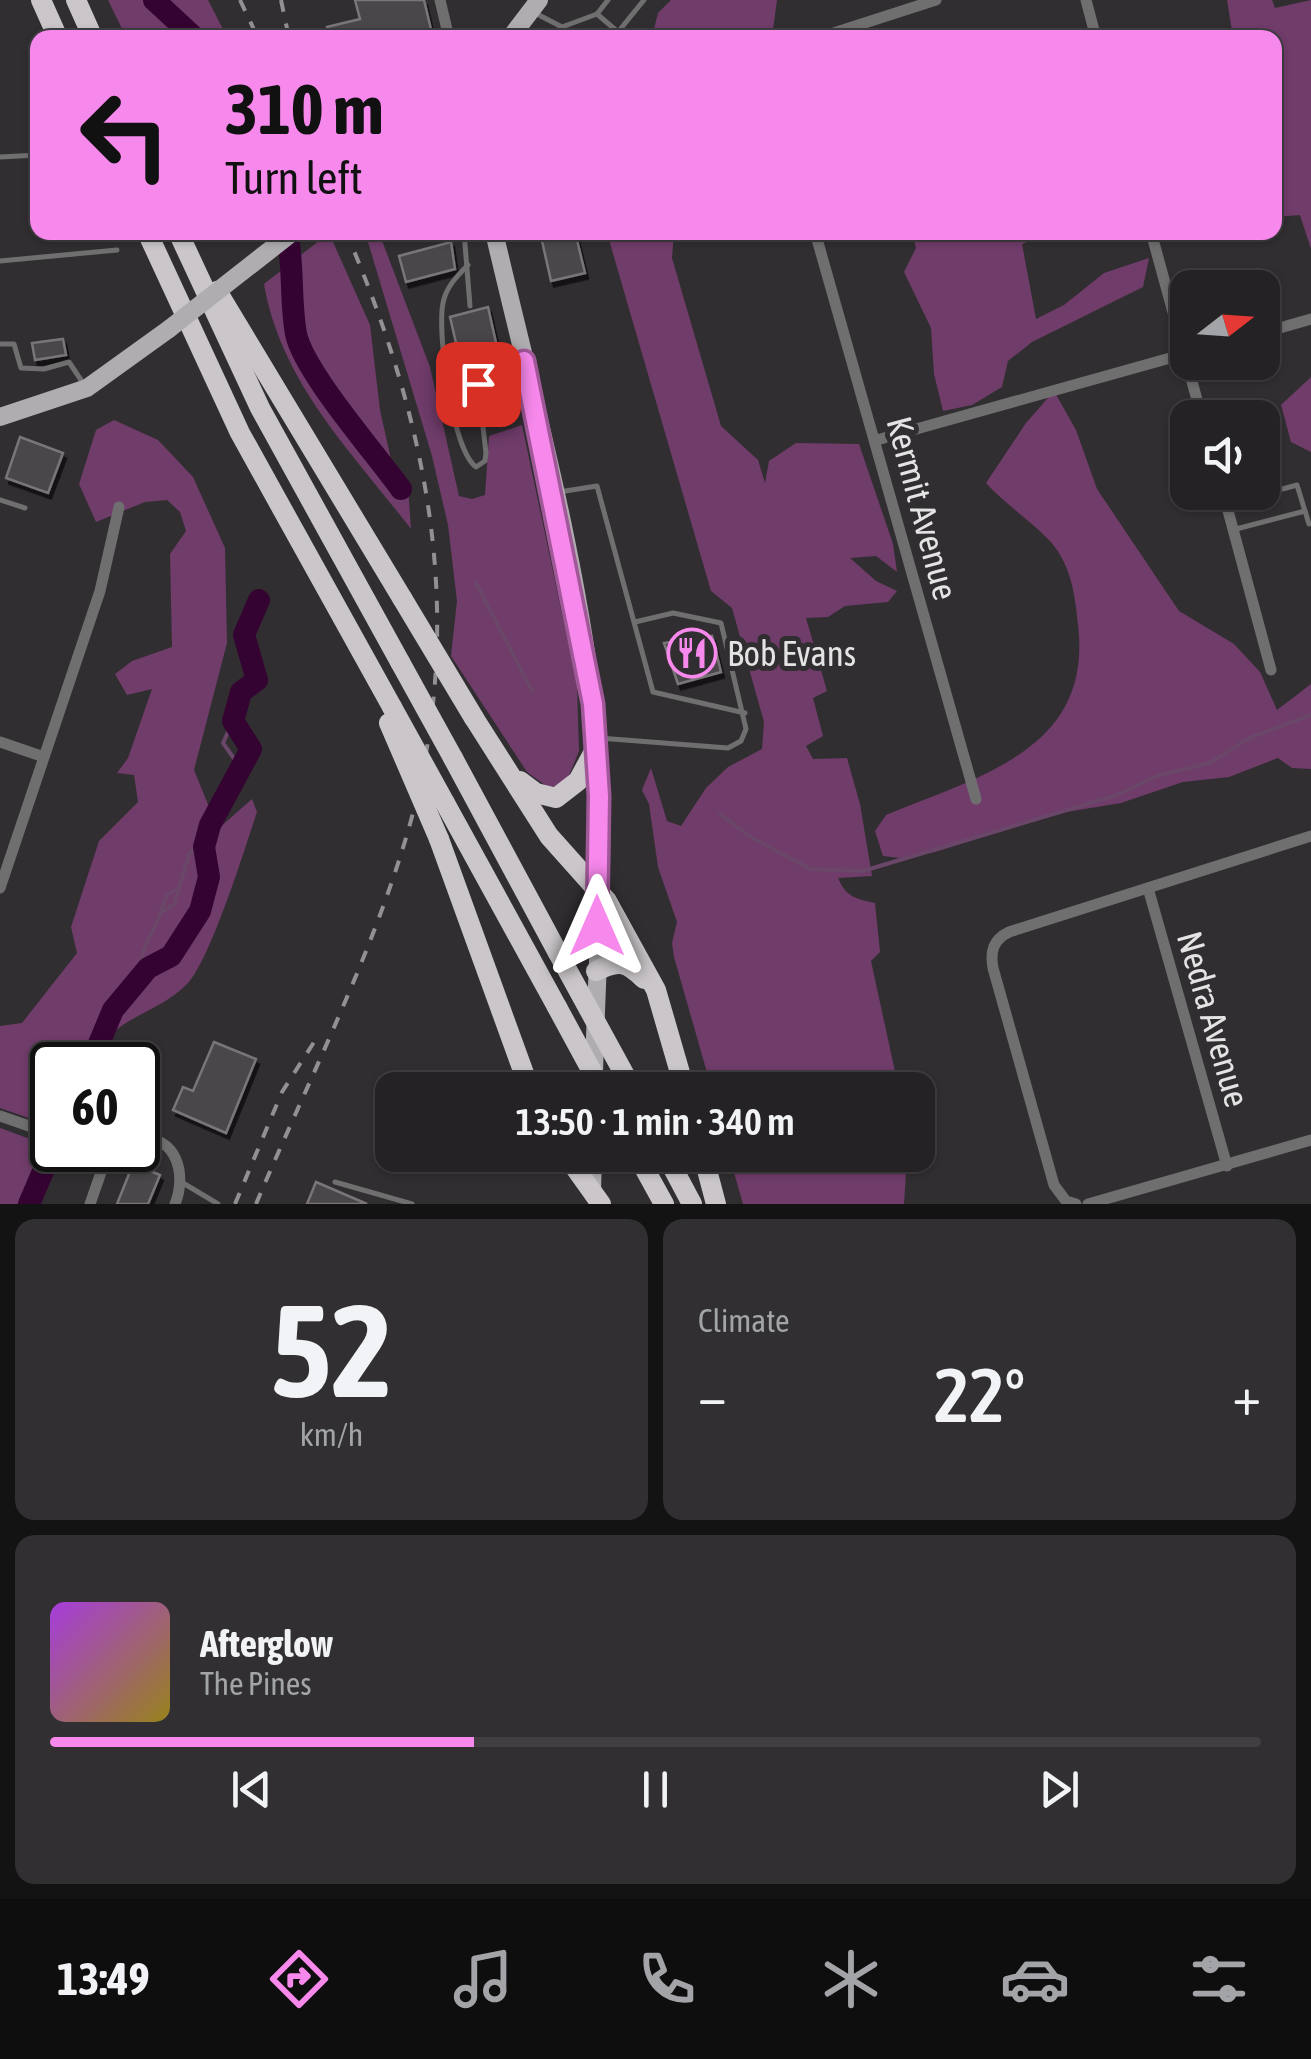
<!DOCTYPE html>
<meta charset="utf-8">
<style>
body{margin:0;font-family:"Asap Condensed",sans-serif;background:#312f32;color:#f1f3f6;height:100vh;display:flex;flex-direction:column;font-size:38px;white-space:nowrap}
*{box-sizing:border-box;margin:0}
p{font-size:32px;color:#a3a4a7}
.icon{flex:none;width:55px;height:55px;fill:none;stroke:currentColor;stroke-width:2;stroke-linecap:round;stroke-linejoin:round}
.map{position:relative;height:1204px;overflow:hidden}
.panel{display:flex;flex-direction:column;gap:15px;padding:15px;background:#141314;flex:1}
.panel>*{flex:none}
.hud{position:absolute;left:30px;top:30px;width:1252px;height:210px;border-radius:20px;box-shadow:0 2px 8px #0004,0 0 0 2px #423f42;background:#f788ec;color:#111;overflow:hidden}
.needle{width:65px;rotate:73deg}
.buttons{position:absolute;left:1170px;top:270px;display:grid;gap:20px}
.buttons a{display:grid;place-items:center;width:110px;height:110px;border-radius:20px;background:#252225;box-shadow:0 2px 8px #0004,0 0 0 2px #423f42;font-size:50px}
.speed{position:absolute;left:30px;top:1042px;display:flex;gap:20px;font-size:50px;font-weight:700;text-align:center}
.speed>*{display:grid;place-content:center;width:130px;height:130px;border-radius:50%;background:#252225;box-shadow:0 2px 8px #0004,0 0 0 2px #423f42;line-height:1}
.speed .limit{border:5px solid #111;border-radius:15px;background:#fff;color:#111}
.pin{position:absolute;display:grid;place-items:center;width:85px;height:85px;color:#fff;margin:-42px;border-radius:20px;box-shadow:0 5px 15px #0006}
.me{position:absolute;width:110px;margin:-55px;rotate:0deg;stroke-linejoin:round;filter:drop-shadow(0 0 8px #0008)}
.turn{display:flex;align-items:center;gap:35px;height:210px;padding:0 30px;font-size:45px}
.turn .icon{width:130px;height:130px;stroke-width:2.5}
.turn b{display:block;font-size:70px;line-height:85px}
.big{font-size:75px;font-weight:600;line-height:1.1}
.panel .tile{flex:1;display:flex;flex-direction:column;justify-content:center;gap:15px;min-width:0;padding:0 35px;border-radius:20px;background:#312f32}
.panel .dial{align-items:center;gap:0}
.dial b{font-size:130px;line-height:1}
.song{display:flex;align-items:center;gap:30px}
.cover{width:120px;height:120px;border-radius:15px;background:linear-gradient(135deg,hsl(280 70% 55%),hsl(50 70% 35%))}
.played{height:10px;border-radius:5px;background:linear-gradient(90deg,#f788ec 35%,#423f42 35%)}
.keys{display:flex;justify-content:space-around;direction:ltr}
.heat{display:flex;justify-content:space-between;align-items:center;font-size:55px;direction:ltr}
.panel .tiles{flex:1;display:grid;gap:15px;grid-template-columns:1fr 1fr}
.tile:last-child{grid-column:span 2}
.trip{position:absolute;left:375px;top:1072px;width:560px;height:100px;border-radius:20px;background:#252225;box-shadow:0 2px 8px #0004,0 0 0 2px #423f42;font-weight:600;line-height:100px;text-align:center}
.dock{display:flex;height:160px;justify-content:space-around;align-items:center;background:#0f0e0f;color:#a3a4a7}
.dock .icon{width:70px;height:70px}
.dock .on{color:#f788ec}
.dock b{font-size:45px;color:#f1f3f6}
.map>svg:first-child{display:block}
.green{fill:#703c6a}
.lines{fill:none;stroke-linecap:round;stroke-linejoin:round}
.stream{stroke:#6a4668;stroke-width:4}
.river{stroke:#350332;stroke-width:22}
.building{fill:#4a474a;stroke:#797578;stroke-width:2.5;filter:url(#shadow)}
.service{stroke:#706f70;stroke-width:5}
.minor{stroke:#706f70;stroke-width:11}
.primary{stroke:#b0adb0;stroke-width:18}
.motorway{stroke:#cac6c9;stroke-width:20}
.rail{stroke:#929092;stroke-width:4;stroke-dasharray:12 12;stroke-linecap:butt}
.primary-bridge{stroke:#b0adb0;stroke-width:18}
.motorway-bridge{stroke:#cac6c9;stroke-width:20}
.route-casing{stroke:#a15899;stroke-width:25}
.route{stroke:#f788ec;stroke-width:18}
.labels{text-anchor:middle;dominant-baseline:central;stroke-width:10;stroke-linejoin:round;paint-order:stroke}
.street-label{font-size:35px;fill:#e5e4e5;stroke:#312e31}
.poi-label{font-size:35px;fill:#e5e4e5;stroke:#312e31;text-anchor:start}
</style>
<div class="map">
<svg width="1311" height="1204" viewBox="0 0 1311 1204">
<defs>
<filter id="shadow"><feDropShadow dx="3" dy="5.5" stdDeviation="0" flood-color="#0009"/></filter>
</defs>
<rect width="100%" height="100%" fill="#312e31"/>
<g class="green">
<path d="M108 0H208L227 37H126Z"/>
<path d="M671 0H777L772 37H652L658 13Z"/>
<path d="M1227 0H1272L1275 8 1311 0V249L1300 215 1275 217V38L1233 37Z"/>
<path d="M329 233 370 325 380 410 392 464 408 488 411 529C352 452 281 383 264 284Z"/>
<path d="M607 233H674L672 258 721 426 758 460 765 483 769 461 796 443 859 444 893 544 897 572 876 556 850 558 876 581 897 591 888 602 845 606 828 617 806 618 827 691 813 698 823 736 806 746 813 759 847 758 860 804 872 876 838 878C846 897 856 899 875 903L880 952 871 961 899 1090H712L674 957 672 943 677 922 658 867 649 804 642 790 651 768 667 821 681 826 706 788 728 767 762 749 764 722 732 608 711 591Z"/>
<path d="M912 233H1049L1022 244 1036 319 1064 305 1104 273 1149 258 1143 287 1032 342 1008 361 1002 387 972 405 943 411 934 374 931 328 904 272 916 248Z"/>
<path d="M381 238 430 367 459 496 472 499 485 495 489 436 522 425 577 685 579 751 566 783 549 788 527 772 451 656 457 601 448 525 432 456 368 242Z"/>
<path d="M1311 377V452L1291 442 1281 405Z"/>
<path d="M1054 391 1076 430 1097 489 1179 611 1234 644 1260 672 1277 710 1311 684V769L1292 768 1278 758 1229 777 1183 782 1121 803 1060 813 935 852 900 858 883 856 875 831 886 815C979 776 1093 750 1078 625 1075 594 1071 564 1049 540 1030 520 1005 504 986 483L1026 423Z"/>
<path d="M114 420 158 440 193 477 225 548 227 643 194 770 218 829 252 799 257 812C245 848 211 958 188 983 155 1017 111 1015 90 1065H52V1126L0 1108V1026L22 1023 77 953 71 927 99 841 138 802 134 775 117 773 128 758 152 689 127 695 115 674 132 661 172 647 170 554 186 531 180 512 167 500 145 502 96 522 79 484 96 430Z"/>
<path d="M0 1128 52 1147 29 1204H0Z"/>
<path d="M729 1155H907L904 1204H743Z"/>
</g>
<g class="lines">
<g class="stream">
<path d="M399 486 401 489"/>
<path d="M476 583 532 691"/>
<path d="M233 721 223 743 240 767"/>
<path d="M720 814 752 838 811 869 863 871 1117 795 1157 776 1210 763 1249 738 1311 715"/>
<path d="M161 912 167 894 176 890"/>
<path d="M148 968 142 958C144 942 156 929 161 912L174 905 190 852 204 847"/>
</g>
<g class="river">
<path d="M154 0 195 38"/>
<path d="M287 232C294 266 290 301 296 334 304 372 376 454 401 489"/>
<path d="M90 1065 113 1010 148 968 171 956 200 911 209 877 204 847 210 825 251 749 233 721 241 692 257 680 244 635 259 600"/>
<path d="M29 1204 52 1150"/>
</g>
</g>
<g class="building">
<path d="M355 0H424L433 38H329L327 27 360 19Z"/>
<path d="M540 232H575L585 273 551 281Z"/>
<path d="M451 242 455 269 406 282 399 256Z"/>
<path d="M488 307 497 347 459 356 450 317Z"/>
<path d="M63 339 66 355 35 360 32 343Z"/>
<path d="M20 437 63 453 48 493 6 478Z"/>
<path d="M712 636 721 672 678 684 664 643Z"/>
<path d="M214 1042 256 1059 226 1133 173 1110 183 1087 193 1091Z"/>
<path d="M133 1164 160 1175 148 1204H117Z"/>
<path d="M316 1182 367 1204H307Z"/>
</g>
<g class="lines">
<g class="service">
<path d="M533 12 562 27 597 14 608 0"/>
<path d="M597 14 618 32 644 0"/>
<path d="M0 157 38 155"/>
<path d="M464 232 470 306"/>
<path d="M0 261 117 250"/>
<path d="M468 265C457 276 446 287 443 303 437 333 452 450 476 467L485 461 486 453 478 384 486 374 521 362"/>
<path d="M0 344H14L21 368 44 369 69 362 85 386"/>
<path d="M494 371 504 408 531 400"/>
<path d="M559 492 597 486 653 692 745 713"/>
<path d="M0 500 25 508"/>
<path d="M1228 504 1297 485 1305 511 1236 529"/>
<path d="M1305 511 1309 524"/>
<path d="M599 738 728 748 741 741 746 729 721 623 673 613 635 622"/>
<path d="M335 1182 412 1204"/>
<path d="M183 1183 218 1204"/>
</g>
<g class="minor">
<path d="M440 0 449 38"/>
<path d="M1086 0 1096 38"/>
<path d="M818 38 936 0"/>
<path d="M815 232 976 799"/>
<path d="M1151 232 1202 418"/>
<path d="M1262 333 1311 319"/>
<path d="M877 440 1188 353"/>
<path d="M1223 492 1271 670"/>
<path d="M0 742 44 757"/>
<path d="M0 888 100 591 119 507"/>
<path d="M1148 888 1227 1166"/>
<path d="M0 1116 52 1134"/>
<path d="M138 1139C177 1134 187 1175 175 1204"/>
<path d="M90 1204 106 1158 116 1150"/>
<path d="M1076 1204 1066 1201 1054 1185 993 968C990 951 993 940 1009 932L1311 836"/>
<path d="M1088 1204 1311 1140"/>
</g>
<g class="primary">
<path d="M510 38 539 0"/>
<path d="M494 232C533 399 581 570 597 741 607 851 596 966 594 1076"/>
<path d="M0 417 87 388 169 329"/>
<path d="M592 1191 593 1155"/>
</g>
<g class="motorway">
<path d="M41 0 58 38"/>
<path d="M76 0 93 38"/>
<path d="M147 232 240 433 392 707"/>
<path d="M178 232 260 408 400 662"/>
<path d="M217 291 402 598"/>
<path d="M474 718 549 836 607 901 656 990 685 1090"/>
<path d="M453 758 558 953"/>
<path d="M520 781 536 793 556 798 578 781 597 746"/>
<path d="M445 803 557 1007"/>
<path d="M439 839 530 1090"/>
<path d="M596 971C618 960 626 961 644 979"/>
<path d="M566 1155 601 1204"/>
<path d="M637 1155 664 1204"/>
<path d="M666 1155 692 1204"/>
<path d="M703 1155 716 1204"/>
</g>
<g class="rail">
<path d="M240 0 258 38"/>
<path d="M281 0 289 38"/>
<path d="M235 1204 282 1092 316 1039"/>
<path d="M256 1204C308 1081 374 952 410 824 467 618 429 425 346 232"/>
</g>
<path class="primary-bridge" d="M169 329 293 232"/>
<g class="motorway-bridge">
<path d="M402 598 474 718"/>
<path d="M400 662 453 758"/>
<path d="M392 707 445 803"/>
<path d="M389 723 439 839"/>
<path d="M558 953 633 1090"/>
<path d="M557 1007 602 1090"/>
</g>
</g>
<g class="lines">
<g class="route-casing">
<path id="route" d="M478 384 486 374 524 361 593 704 599 796 597 926"/>
</g>
<use href="#route" class="route"/>
</g>
<defs>
<g id="restaurant-ring" transform="scale(2.5)"><circle r="9.5" fill="#312e31" stroke="#f788ec" stroke-width="1.5"/><path d="M-5-6h1v4h1v-4h1v4h1v-4h1v5L-1.5 .5V6h-2V.5L-5-1ZM5-6V6H3V1.5H1.5Q1.5-4 5-6Z" fill="#f788ec"/></g>
</defs>
<g fill-rule="evenodd">
<use href="#restaurant-ring" x="692" y="653"/>
</g>
<g class="labels">
<g class="street-label">
<text transform="translate(923 508) rotate(75)">Kermit Avenue</text>
<text transform="translate(1214 1019) rotate(74)">Nedra Avenue</text>
</g>
<g class="poi-label">
<text x="727" y="653">Bob Evans</text>
</g>
</g>
</svg>
<div class="buttons">
<a><svg class="needle" viewBox="-14 -14 28 28"><path d="M0-13l5 13h-10z" fill="#e53935"/><path d="M0 13l5-13h-10z" fill="#a3a4a7"/></svg></a>
<a><svg class="icon" aria-label="sound" viewBox="0 0 24 24"><path d="M4 9h4l5-4v14l-5-4H4zM17 9q2 3 0 6"/></svg></a>
</div>
<div class="speed"><div class="limit">60</div></div>
<div class="pin" style="left:478px;top:384px;background:#d93025"><svg class="icon" aria-label="arrive" viewBox="0 0 24 24"><path d="M6 21V4h12l-3 4 3 4H6"/></svg></div>
<svg class="me" style="left:597px;top:926px" viewBox="-20 -20 40 40"><path d="M0-17L14 15 0 8-14 15z" fill="#f788ec" stroke="#fff" stroke-width="4"/></svg>
<div class="trip">13:50 · 1 min · 340 m</div>
<div class="hud">
<div class="turn"><svg class="icon" aria-label="left" viewBox="0 0 24 24"><path d="M17 20v-9H6M10 6l-5 5 5 5"/></svg><div><b>310 m</b>Turn left</div></div>
</div>
</div>
<section class="panel">
<div class="tiles">
<div class="tile dial"><b>52</b><p>km/h</p></div>
<div class="tile"><p>Climate</p>
<div class="heat"><a>−</a><b class="big">22°</b><a>+</a></div>
</div>
<div class="tile">
<div class="song"><i class="cover"></i><div><b>Afterglow</b><p>The Pines</p></div></div>
<div class="played"></div>
<div class="keys"><svg class="icon" aria-label="previous" viewBox="0 0 24 24"><path d="M18 5L8 12l10 7zM5 5v14"/></svg><svg class="icon" aria-label="pause" viewBox="0 0 24 24"><path d="M8 5v14M16 5v14"/></svg><svg class="icon" aria-label="next" viewBox="0 0 24 24"><path d="M6 5l10 7-10 7zM19 5v14"/></svg></div>
</div>
</div>
</section>
<nav class="dock">
<b>13:49</b>
<svg class="icon on" aria-label="directions" viewBox="0 0 24 24"><path d="M12 3l9 9-9 9-9-9zM9 14v-3h6M13 9l2 2-2 2"/></svg>
<svg class="icon" aria-label="music" viewBox="0 0 24 24"><path d="M9 18V5l10-2v13"/><circle cx="6" cy="18" r="3"/><circle cx="16" cy="16" r="3"/></svg>
<svg class="icon" aria-label="phone" viewBox="0 0 24 24"><path d="M5 4h4l2 5-3 2q2 4 5 5l2-3 5 2v4C11 20 4 13 5 4z"/></svg>
<svg class="icon" aria-label="climate" viewBox="0 0 24 24"><path d="M12 3v18M4 7l16 10M4 17L20 7"/></svg>
<svg class="icon" aria-label="car" viewBox="0 0 24 24"><path d="M5 17H2v-5l4-1 3-4h7l3 4 3 1v5h-3M9 17h6M6 11h13"/><circle cx="7" cy="17" r="2"/><circle cx="17" cy="17" r="2"/></svg>
<svg class="icon" aria-label="filters" viewBox="0 0 24 24"><path d="M4 7h16M4 17h16"/><circle cx="9" cy="7" r="2"/><circle cx="15" cy="17" r="2"/></svg>
</nav>
